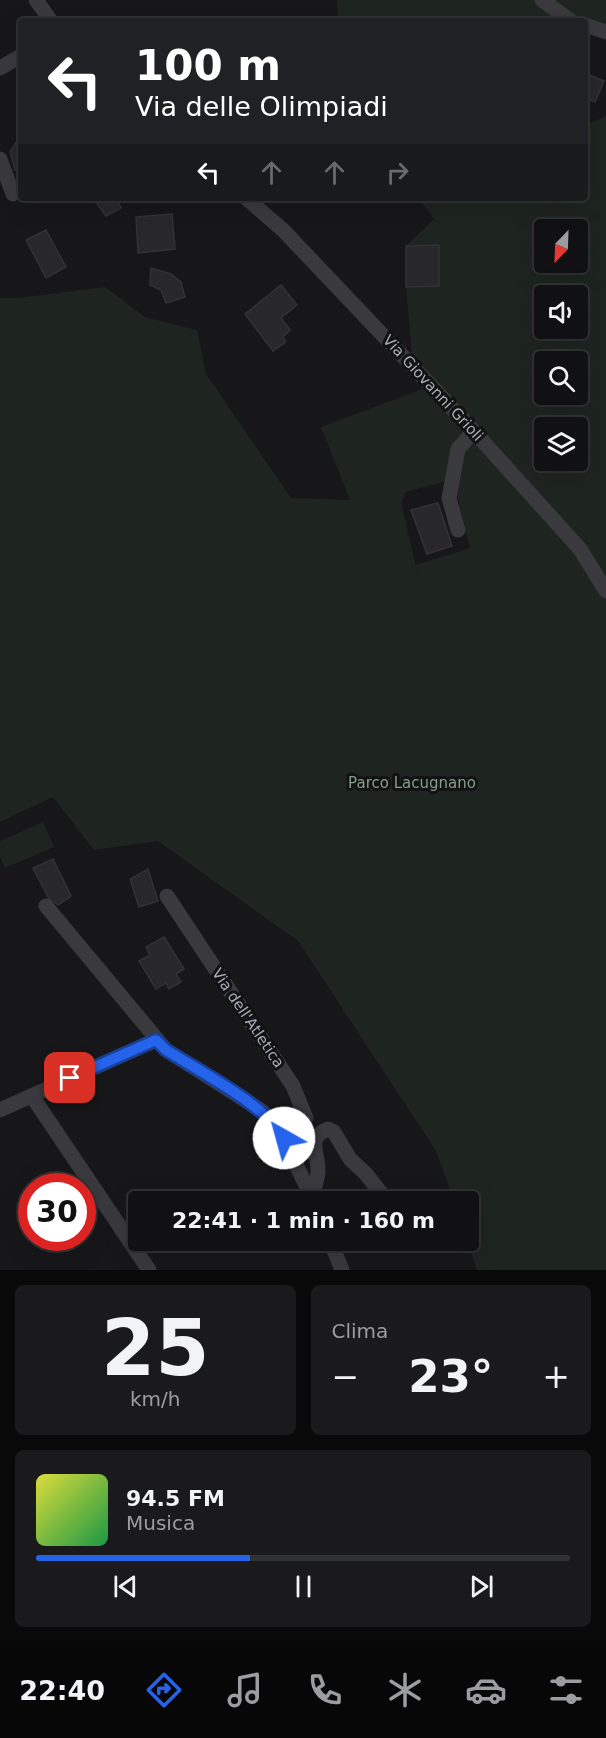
<!DOCTYPE html>
<html lang="it">
<meta charset="utf-8">
<style>
body{margin:0;font-family:"DejaVu Sans",sans-serif;background:#1a1a1c;color:#f1f3f6;height:100vh;display:flex;flex-direction:column;font-size:22px;white-space:nowrap}
*{box-sizing:border-box;margin:0}
p{font-size:20px;color:#9c9da0}
.icon{flex:none;width:33px;height:33px;fill:none;stroke:currentColor;stroke-width:2;stroke-linecap:round;stroke-linejoin:round}
.map{position:relative;height:1270px;overflow:hidden}
.drawer{display:flex;flex-direction:column;gap:15px;padding:15px;background:#09090a;flex:1}
.drawer>*{flex:none}
.guide{position:absolute;left:18px;top:18px;width:570px;height:183px;border-radius:6px;box-shadow:0 6px 24px #0002,0 0 0 2px #303133;background:#202124;color:#fff;overflow:hidden}
.needle{width:39px;rotate:203deg}
.tools{position:absolute;left:534px;top:219px;display:grid;gap:12px}
.tools a{display:grid;place-items:center;width:54px;height:54px;border-radius:6px;background:#111113;box-shadow:0 6px 24px #0002,0 0 0 2px #303133;font-size:30px}
.speed{position:absolute;left:18px;top:1173px;display:flex;gap:12px;font-size:30px;font-weight:700;text-align:center}
.speed>*{display:grid;place-content:center;width:78px;height:78px;border-radius:50%;background:#111113;box-shadow:0 6px 24px #0002,0 0 0 2px #303133;line-height:1}
.speed .limit{border:9px solid #d22;background:#fff;color:#111}
.pin{position:absolute;display:grid;place-items:center;width:51px;height:51px;color:#fff;margin:-26px;border-radius:12px;box-shadow:0 3px 9px #0006}
.me{position:absolute;width:66px;margin:-33px;rotate:322deg;stroke-linejoin:round;filter:drop-shadow(0 0 4px #0008)}
.turn{display:flex;align-items:center;gap:21px;height:126px;padding:0 18px;font-size:27px}
.turn .icon{width:78px;height:78px;stroke-width:2.5}
.turn b{display:block;font-size:42px;line-height:51px}
.lanes{display:flex;align-items:center;height:57px;padding:0 18px;background:#0003;justify-content:center;gap:30px;direction:ltr}
.lanes .off{opacity:.35}
.big{font-size:45px;font-weight:600;line-height:1.1}
.drawer .tile{flex:1;display:flex;flex-direction:column;justify-content:center;gap:9px;min-width:0;padding:0 21px;border-radius:9px;background:#1a1a1c}
.drawer .dial{align-items:center;gap:0}
.dial b{font-size:78px;line-height:1}
.song{display:flex;align-items:center;gap:18px}
.cover{width:72px;height:72px;border-radius:9px;background:linear-gradient(135deg,hsl(60 70% 55%),hsl(140 70% 35%))}
.played{height:6px;border-radius:3px;background:linear-gradient(90deg,#2563eb 40%,#303133 40%)}
.keys{display:flex;justify-content:space-around;direction:ltr}
.heat{display:flex;justify-content:space-between;align-items:center;font-size:33px;direction:ltr}
.drawer .tiles{flex:1;display:grid;gap:15px;grid-template-columns:1fr 1fr}
.tile:last-child{grid-column:span 2}
.trip{position:absolute;left:128px;top:1191px;width:351px;height:60px;border-radius:6px;background:#111113;box-shadow:0 6px 24px #0002,0 0 0 2px #303133;font-weight:600;line-height:60px;text-align:center}
.menu{display:flex;height:96px;justify-content:space-around;align-items:center;background:#070708;color:#9c9da0}
.menu .icon{width:42px;height:42px}
.menu .active{color:#2563eb}
.menu b{font-size:27px;color:#f1f3f6}
.map>svg:first-child{display:block}
.green{fill:#1e241f;fill-rule:evenodd}
.building{fill:#28282a;stroke:#323235;stroke-width:1.5}
.lines{fill:none;stroke-linecap:round;stroke-linejoin:round}
.minor{stroke:#39393e;stroke-width:15}
.route-casing{stroke:#184099;stroke-width:15}
.route{stroke:#2563eb;stroke-width:10}
.labels{text-anchor:middle;dominant-baseline:central;stroke-width:6;stroke-linejoin:round;paint-order:stroke}
.street-label{font-size:15px;fill:#abaeb7;stroke:#121214}
.park-label{font-size:15px;fill:#84a087;stroke:#121214}
</style>
<div class="map">
<svg width="606" height="1270" viewBox="0 0 606 1270">
<rect width="100%" height="100%" fill="#171719"/>
<g class="green">
<path d="M337 0H606V34L585 21H338Z"/>
<path d="M606 116V1270H477L467 1241 468 1202 454 1201 436 1151 298 941 158 841 94 850 53 797 0 822V298H19L105 287 145 317 197 330 206 374 291 498 350 500 321 427 431 386 413 366 406 287 439 286V245L406 246 434 219 420 200 415 198H585V126ZM544 230H578V262H544ZM544 296H578V328H544ZM544 362H578V394H544ZM544 428H578V460H544ZM453 479 470 548 416 565 419 579 401 503 406 492Z"/>
<path d="M43 822 54 847 5 868 0 856V841Z"/>
</g>
<g class="building">
<path d="M585 73 604 81 595 102 585 98Z"/>
<path d="M21 134V171L15 170 10 152Z"/>
<path d="M93 198H116L121 208 106 216Z"/>
<path d="M172 214 175 249 138 253 136 217Z"/>
<path d="M46 230 66 267 46 278 26 240Z"/>
<path d="M439 245V286L406 287V246Z"/>
<path d="M151 268 171 274 181 282 185 297 166 303 161 290 150 285Z"/>
<path d="M281 285 297 305 281 318 290 330 283 337 286 342 273 351 245 314Z"/>
<path d="M438 503 452 546 427 554 411 510Z"/>
<path d="M53 859 71 896 58 905 48 897 33 868Z"/>
<path d="M148 869 158 901 139 907 130 879Z"/>
<path d="M164 937 184 969 176 974 181 982 169 989 166 983 156 989 139 961 150 955 146 947Z"/>
</g>
<g class="lines">
<g class="minor">
<path d="M36 0 51 21"/>
<path d="M542 0 571 21"/>
<path d="M585 25 606 32"/>
<path d="M0 68 21 56"/>
<path d="M0 159 13 194"/>
<path d="M246 198 283 230 469 426 580 549 606 591"/>
<path d="M458 530 449 498 458 449 474 431"/>
<path d="M167 896 293 1086 306 1118 298 1130 284 1138"/>
<path d="M46 906 166 1050 262 1111 279 1129 314 1202"/>
<path d="M32 1096 149 1270"/>
<path d="M0 1110 156 1040"/>
<path d="M312 1195C314 1188 318 1179 318 1171 319 1154 305 1138 328 1129L334 1132 350 1159 366 1174 388 1202"/>
<path d="M330 1240 342 1270"/>
</g>
</g>
<g class="lines">
<g class="route-casing">
<path id="route" d="M70 1078 156 1040 166 1050C196 1069 270 1108 284 1138"/>
</g>
<use href="#route" class="route"/>
</g>
<g class="labels">
<g class="street-label">
<text transform="translate(433 388) rotate(47)">Via Giovanni Grioli</text>
<text transform="translate(248 1018) rotate(56)">Via dell'Atletica</text>
</g>
<g class="park-label">
<text x="412" y="783">Parco Lacugnano</text>
</g>
</g>
</svg>
<div class="tools">
<a><svg class="needle" viewBox="-14 -14 28 28"><path d="M0-13l5 13h-10z" fill="#e53935"/><path d="M0 13l5-13h-10z" fill="#9c9da0"/></svg></a>
<a><svg class="icon" aria-label="sound" viewBox="0 0 24 24"><path d="M4 9h4l5-4v14l-5-4H4zM17 9q2 3 0 6"/></svg></a>
<a><svg class="icon" aria-label="search" viewBox="0 0 24 24"><circle cx="10" cy="10" r="6"/><path d="M15 15l6 6"/></svg></a>
<a><svg class="icon" aria-label="layers" viewBox="0 0 24 24"><path d="M12 4l9 5-9 5-9-5zM3 14l9 5 9-5"/></svg></a>
</div>
<div class="speed"><div class="limit">30</div></div>
<div class="pin" style="left:70px;top:1078px;background:#d93025"><svg class="icon" aria-label="arrive" viewBox="0 0 24 24"><path d="M6 21V4h12l-3 4 3 4H6"/></svg></div>
<svg class="me" style="left:284px;top:1138px" viewBox="-20 -20 40 40"><circle r="19" fill="#fff"/><path d="M0-13L10 11 0 6-10 11z" fill="#2563eb"/></svg>
<div class="trip">22:41 · 1 min · 160 m</div>
<div class="guide">
<div class="turn"><svg class="icon" aria-label="left" viewBox="0 0 24 24"><path d="M17 20v-9H6M10 6l-5 5 5 5"/></svg><div><b>100 m</b>Via delle Olimpiadi</div></div>
<div class="lanes"><svg class="icon" aria-label="left" viewBox="0 0 24 24"><path d="M17 20v-9H6M10 6l-5 5 5 5"/></svg><svg class="icon off" aria-label="ahead" viewBox="0 0 24 24"><path d="M12 20V5M6 11l6-6 6 6"/></svg><svg class="icon off" aria-label="ahead" viewBox="0 0 24 24"><path d="M12 20V5M6 11l6-6 6 6"/></svg><svg class="icon off" aria-label="right" viewBox="0 0 24 24"><path d="M7 20v-9h11M14 6l5 5-5 5"/></svg></div>
</div>
</div>
<section class="drawer">
<div class="tiles">
<div class="tile dial"><b>25</b><p>km/h</p></div>
<div class="tile"><p>Clima</p>
<div class="heat"><a>−</a><b class="big">23°</b><a>+</a></div>
</div>
<div class="tile">
<div class="song"><i class="cover"></i><div><b>94.5 FM</b><p>Musica</p></div></div>
<div class="played"></div>
<div class="keys"><svg class="icon" aria-label="previous" viewBox="0 0 24 24"><path d="M18 5L8 12l10 7zM5 5v14"/></svg><svg class="icon" aria-label="pause" viewBox="0 0 24 24"><path d="M8 5v14M16 5v14"/></svg><svg class="icon" aria-label="next" viewBox="0 0 24 24"><path d="M6 5l10 7-10 7zM19 5v14"/></svg></div>
</div>
</div>
</section>
<nav class="menu">
<b>22:40</b>
<svg class="icon active" aria-label="directions" viewBox="0 0 24 24"><path d="M12 3l9 9-9 9-9-9zM9 14v-3h6M13 9l2 2-2 2"/></svg>
<svg class="icon" aria-label="music" viewBox="0 0 24 24"><path d="M9 18V5l10-2v13"/><circle cx="6" cy="18" r="3"/><circle cx="16" cy="16" r="3"/></svg>
<svg class="icon" aria-label="phone" viewBox="0 0 24 24"><path d="M5 4h4l2 5-3 2q2 4 5 5l2-3 5 2v4C11 20 4 13 5 4z"/></svg>
<svg class="icon" aria-label="climate" viewBox="0 0 24 24"><path d="M12 3v18M4 7l16 10M4 17L20 7"/></svg>
<svg class="icon" aria-label="car" viewBox="0 0 24 24"><path d="M5 17H2v-5l4-1 3-4h7l3 4 3 1v5h-3M9 17h6M6 11h13"/><circle cx="7" cy="17" r="2"/><circle cx="17" cy="17" r="2"/></svg>
<svg class="icon" aria-label="filters" viewBox="0 0 24 24"><path d="M4 7h16M4 17h16"/><circle cx="9" cy="7" r="2"/><circle cx="15" cy="17" r="2"/></svg>
</nav>
